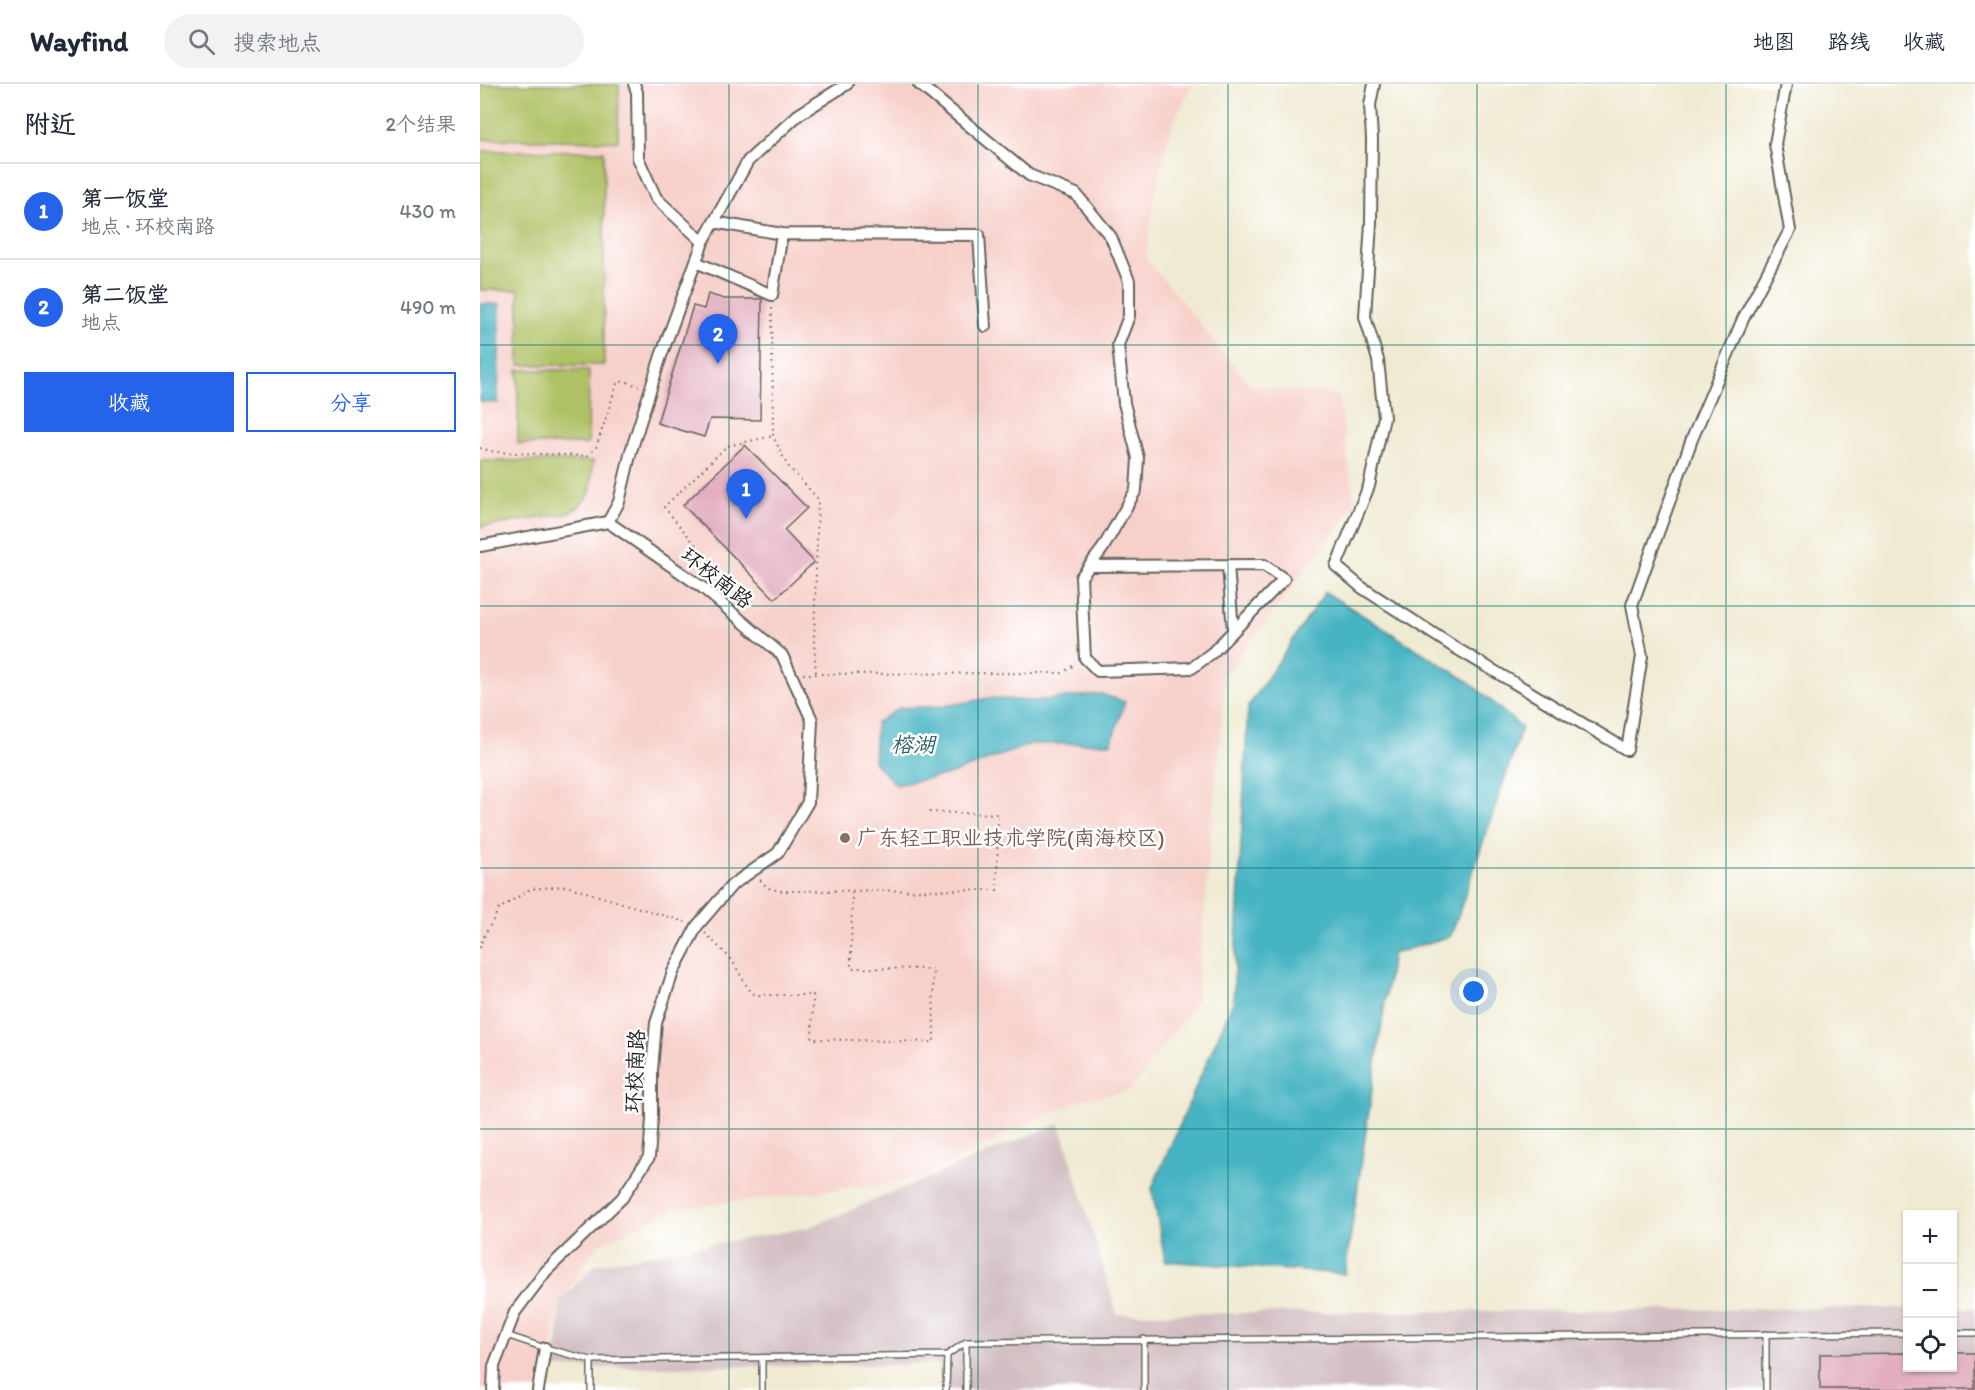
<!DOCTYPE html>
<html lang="zh">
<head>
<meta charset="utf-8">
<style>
	:root { --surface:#fff; --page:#f2f2f3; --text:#1f2937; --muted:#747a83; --line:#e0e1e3; --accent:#2563eb }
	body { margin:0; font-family:Itim,"LXGW WenKai TC",sans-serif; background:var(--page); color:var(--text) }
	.controls { position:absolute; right:18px; bottom:18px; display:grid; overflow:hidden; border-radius:0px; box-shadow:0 2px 4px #0004 }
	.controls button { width:54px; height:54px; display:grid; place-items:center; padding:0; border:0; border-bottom:2px solid var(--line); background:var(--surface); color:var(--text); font:30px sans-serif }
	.you { position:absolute; left:994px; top:908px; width:21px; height:21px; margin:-15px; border:4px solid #fff; border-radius:50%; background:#1a73e8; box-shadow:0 0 0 9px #1a73e833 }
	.badge { display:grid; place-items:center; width:39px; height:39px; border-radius:50%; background:var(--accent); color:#fff; font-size:20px; font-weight:700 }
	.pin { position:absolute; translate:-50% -50px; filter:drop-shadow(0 2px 3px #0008) }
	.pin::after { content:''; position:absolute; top:32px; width:21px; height:18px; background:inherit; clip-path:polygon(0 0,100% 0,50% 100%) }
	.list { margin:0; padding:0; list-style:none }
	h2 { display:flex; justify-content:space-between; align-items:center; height:78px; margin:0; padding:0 24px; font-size:26px }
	h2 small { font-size:20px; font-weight:400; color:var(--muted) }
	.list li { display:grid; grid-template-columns:39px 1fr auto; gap:18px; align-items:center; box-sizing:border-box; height:96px; padding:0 24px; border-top:2px solid var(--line) }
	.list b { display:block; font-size:22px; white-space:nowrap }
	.list p { margin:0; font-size:20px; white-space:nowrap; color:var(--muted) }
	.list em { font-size:20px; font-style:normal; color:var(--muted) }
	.actions { display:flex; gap:12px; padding:18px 24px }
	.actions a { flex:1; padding:14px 0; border:2px solid var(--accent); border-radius:0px; text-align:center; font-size:21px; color:var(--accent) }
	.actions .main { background:var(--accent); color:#fff }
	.icon { flex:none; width:33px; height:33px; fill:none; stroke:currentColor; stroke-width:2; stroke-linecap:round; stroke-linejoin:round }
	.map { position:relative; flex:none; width:1495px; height:1306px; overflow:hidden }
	header { display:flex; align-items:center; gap:36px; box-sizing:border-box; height:84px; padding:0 30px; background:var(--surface); border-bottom:2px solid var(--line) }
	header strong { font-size:28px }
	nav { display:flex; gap:33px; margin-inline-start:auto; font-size:21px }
	.search { width:420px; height:54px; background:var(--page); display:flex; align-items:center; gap:15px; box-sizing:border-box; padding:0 21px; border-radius:33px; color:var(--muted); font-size:22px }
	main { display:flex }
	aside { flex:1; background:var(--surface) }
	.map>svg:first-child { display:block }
</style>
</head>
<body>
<header>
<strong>Wayfind</strong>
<div class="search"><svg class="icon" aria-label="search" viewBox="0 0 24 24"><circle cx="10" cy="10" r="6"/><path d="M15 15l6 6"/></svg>搜索地点</div>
<nav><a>地图</a><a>路线</a><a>收藏</a></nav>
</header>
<main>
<aside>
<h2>附近<small>2个结果</small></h2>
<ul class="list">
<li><span class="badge">1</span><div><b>第一饭堂</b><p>地点 · 环校南路</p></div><em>430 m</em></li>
<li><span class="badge">2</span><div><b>第二饭堂</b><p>地点</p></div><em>490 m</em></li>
</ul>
<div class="actions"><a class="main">收藏</a><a>分享</a></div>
</aside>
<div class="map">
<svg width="1495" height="1306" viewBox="0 0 1495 1306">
	<rect width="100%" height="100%" fill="#fff"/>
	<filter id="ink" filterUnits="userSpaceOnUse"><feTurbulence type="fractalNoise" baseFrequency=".0167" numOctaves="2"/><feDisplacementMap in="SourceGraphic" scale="12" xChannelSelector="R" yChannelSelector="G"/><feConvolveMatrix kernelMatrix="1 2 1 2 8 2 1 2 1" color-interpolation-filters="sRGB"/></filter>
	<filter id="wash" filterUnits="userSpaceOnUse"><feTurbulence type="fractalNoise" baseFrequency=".008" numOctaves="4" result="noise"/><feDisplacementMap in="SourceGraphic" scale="24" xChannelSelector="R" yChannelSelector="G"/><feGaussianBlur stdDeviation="1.35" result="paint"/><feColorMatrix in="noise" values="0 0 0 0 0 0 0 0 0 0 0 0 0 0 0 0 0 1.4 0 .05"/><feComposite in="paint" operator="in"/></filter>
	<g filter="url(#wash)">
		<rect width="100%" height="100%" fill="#f0ead2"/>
		<!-- built -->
		<path fill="#f7d0ca" d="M0 0H713L691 43 674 115 666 174 771 302 859 311 875 421 746 590 716 917 651 1006 601 1016 526 1050 436 1096 196 1125 118 1161 81 1216 66 1292 68 1306H0Z"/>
		<!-- industrial -->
		<path fill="#d2bec2" d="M580 1039 637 1230 1427 1224 1428 1284H1472L1473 1224H1495V1306H460V1280L75 1284 81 1216 116 1180 327 1144Z"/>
		<!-- green -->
		<path fill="#afc165" stroke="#666e40" stroke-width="1.5" d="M0 0H139L138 57 0 55Z
			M0 67H124V281H39V206H0Z
			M38 286H109L108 360H38Z
			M0 377H113L110 409 99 423 86 430 0 443Z"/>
		<!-- water -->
		<path fill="#47b4c3" stroke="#326870" stroke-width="1.5" d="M0 220H20L18 319 0 318Z
			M845 508 988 597 1042 644 971 852 912 870 865 1190 685 1177 672 1104 753 918 768 623Z
			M621 610 645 618 631 659 551 660 471 690 416 701 394 678 396 639 419 624 464 622 510 614 553 617Z"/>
		<g id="blocks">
			<!-- building -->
			<path fill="#e2adbf" d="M228 210 244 215H282L280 336 230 335 224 353 177 339 213 222 224 225Z
				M265 361 327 424 304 446 334 478 295 515 203 421Z
				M1428 1269V1284H1473V1269H1495V1305H1340V1270Z"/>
		</g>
	</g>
	<g filter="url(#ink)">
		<use href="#blocks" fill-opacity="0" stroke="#66645c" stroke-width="1.5"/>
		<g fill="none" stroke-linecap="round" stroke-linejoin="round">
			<!-- lane casing -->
			<g stroke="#66645c" stroke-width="8">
				<path id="lane" d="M1472 1249H1495
					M1286 1250V1306
					M26 1251 65 1264 111 1276
					M282 1274V1306
					M111 1306V1276L467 1271 486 1258 1428 1249
					M466 1306 467 1271
					M486 1306V1258
					M664 1306V1255"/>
			</g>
			<!-- street casing -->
			<g stroke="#66645c" stroke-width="14">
				<path id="street" d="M154 0 157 8 158 74 176 114 223 158
					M439 0 549 91 596 110 631 153 649 197V232L638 261 644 319 658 374 656 406 623 464 601 493 605 574 618 587 712 584 733 568 804 495 784 481 609 482
					M894 0 890 21 892 55 891 139 885 233 898 276 904 333 889 402 856 482 881 503 974 563 1147 666 1162 572 1152 521 1212 355 1263 235 1310 146 1295 60 1306 0
					M302 150 499 151 505 242
					M216 178 292 211 302 150 234 138
					M128 438 139 418 151 367 181 272 223 158 268 77 318 31 367 0
					M0 462 128 438
					M748 481 753 547
					M13 1306 14 1282 35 1228 66 1187 142 1114 169 1073 172 1035V986L176 939 193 888 217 842 252 801 298 769 328 718 332 636 302 571 223 504 128 438
					M58 1306 65 1264"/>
			</g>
			<!-- path -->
			<path stroke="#66645c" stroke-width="2" stroke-dasharray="1.5 4.5" stroke-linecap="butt" d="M292 224 293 352 307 381 338 415 334 557 336 590
				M0 364 15 368 107 372 116 364 137 300 144 297 159 302
				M229 494 235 484 184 423 247 362 293 352
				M323 590 582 589 594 581
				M280 796 288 804 300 807 517 806 518 730 445 728
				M225 849 252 876 268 904 275 911H333L332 955 454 958 453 885 371 884 372 806
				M0 864 2 856 19 825 50 805 86 802 205 838"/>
			<!-- lane -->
			<use href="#lane" stroke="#fff" stroke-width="5"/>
			<!-- street -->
			<use href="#street" stroke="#fff" stroke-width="10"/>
		</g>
	</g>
	<!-- grid -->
	<path fill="none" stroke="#0f766e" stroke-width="1.5" stroke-opacity="0.55" d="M249 0V1306M498 0V1306M748 0V1306M997 0V1306M1246 0V1306M0 261H1495M0 522H1495M0 784H1495M0 1045H1495"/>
	<!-- markers -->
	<circle fill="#8d6e63" stroke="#fff" stroke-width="2" cx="365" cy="754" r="6"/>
	<g text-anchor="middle" stroke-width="5" stroke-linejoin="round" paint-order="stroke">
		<!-- street labels -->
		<g font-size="21" fill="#1c1c1c" stroke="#fff">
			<text transform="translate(237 494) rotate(38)" y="7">环校南路</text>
			<text transform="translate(155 987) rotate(-87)" y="7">环校南路</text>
		</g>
		<!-- education labels -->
		<g font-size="21" fill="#785e54" stroke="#fff" text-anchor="start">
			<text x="377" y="761">广东轻工职业技术学院(南海校区)</text>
		</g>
		<!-- water labels -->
		<g font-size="22" font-style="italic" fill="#2f6067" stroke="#fff">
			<text x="433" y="668">榕湖</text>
		</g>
	</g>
</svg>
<div class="controls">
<button>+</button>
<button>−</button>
<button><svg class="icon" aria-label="locate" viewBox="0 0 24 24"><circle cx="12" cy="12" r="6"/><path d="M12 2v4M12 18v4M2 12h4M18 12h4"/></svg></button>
</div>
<div class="you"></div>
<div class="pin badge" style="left:266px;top:435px">1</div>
<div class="pin badge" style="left:238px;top:280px">2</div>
</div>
</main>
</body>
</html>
